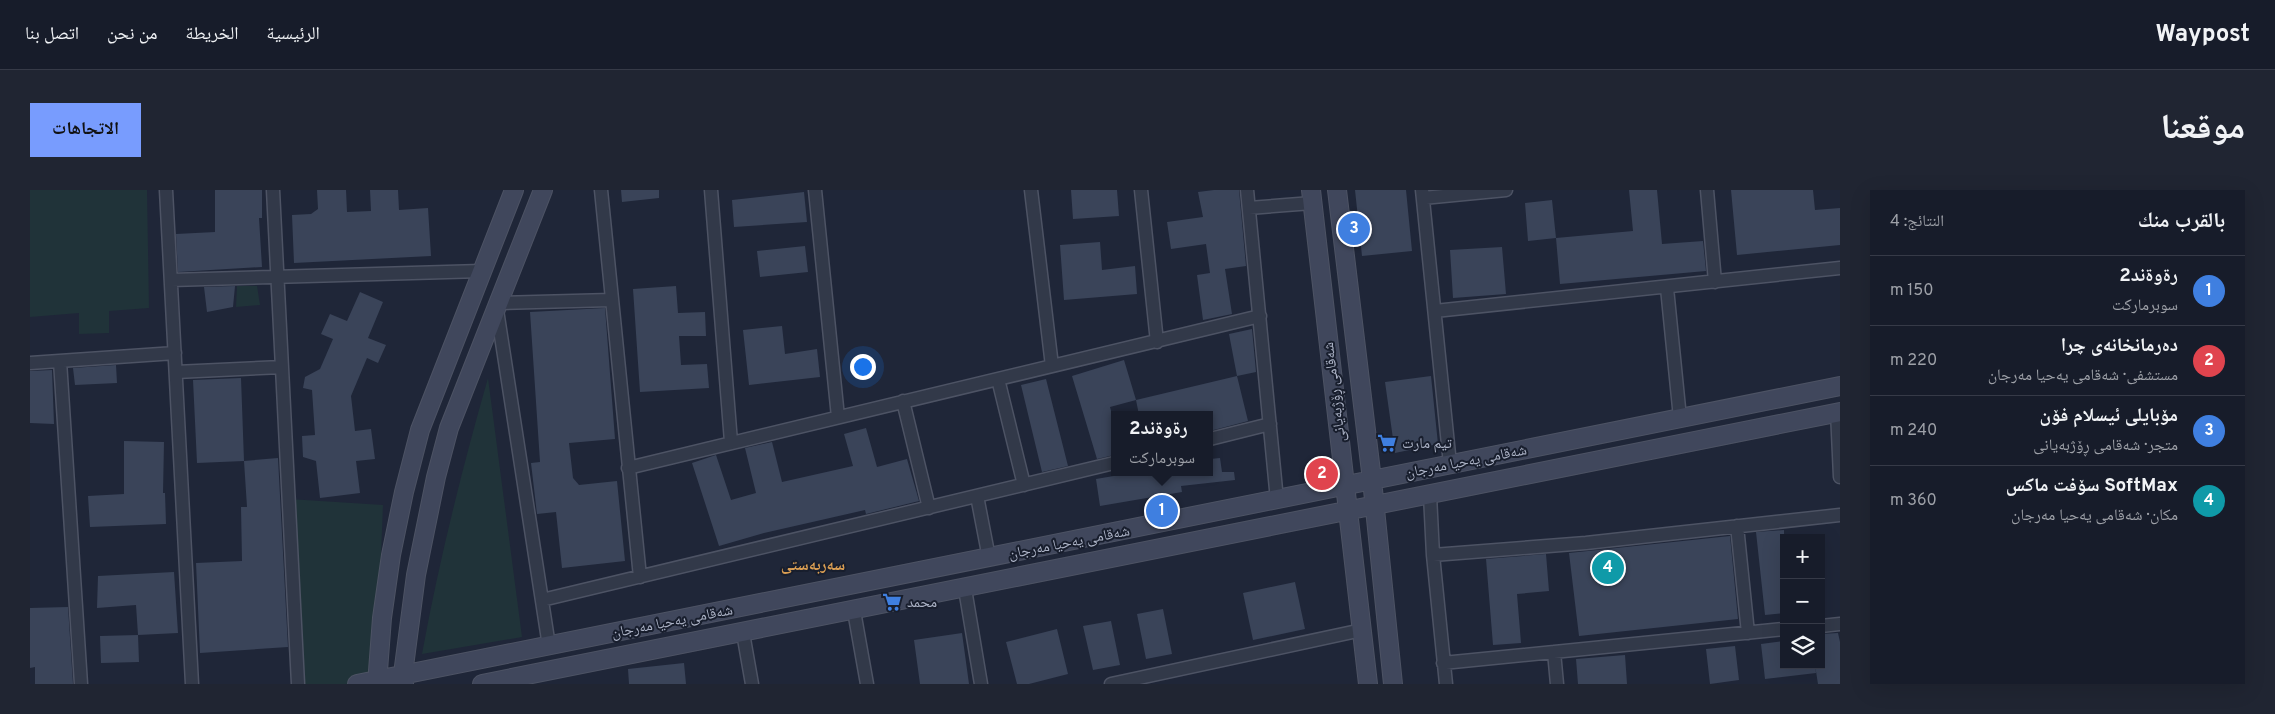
<!DOCTYPE html>
<html lang="ar">
<head>
<meta charset="utf-8">
<style>
	:root { --surface:#171c2a; --page:#202532; --text:#f1f3f6; --muted:#9ea1a8; --line:#363a47; --accent:#789cfe }
	body { margin:0; font-family:Overpass,"Noto Naskh Arabic",sans-serif; background:var(--page); color:var(--text); direction:rtl }
	.controls { position:absolute; right:15px; bottom:15px; display:grid; overflow:hidden; border-radius:0px; box-shadow:0 5px 20px #0002 }
	.controls button { width:45px; height:45px; display:grid; place-items:center; padding:0; border:0; border-bottom:1px solid var(--line); background:var(--surface); color:var(--text); font:25px sans-serif }
	.you { position:absolute; left:832px; top:176px; width:18px; height:18px; margin:-12px; border:4px solid #fff; border-radius:50%; background:#1a73e8; box-shadow:0 0 0 8px #1a73e833 }
	.badge { display:grid; place-items:center; width:32px; height:32px; border-radius:50%; background:var(--accent); color:#fff; font-size:16px; font-weight:700 }
	.pin { position:absolute; translate:-50% -50%; border:2px solid #fff; box-shadow:0 1px 5px #0006 }
	.popup { position:absolute; left:1081px; top:221px; width:102px; height:65px; box-sizing:border-box; display:grid; place-content:center; border-radius:0px; background:var(--surface); filter:drop-shadow(0 1px 4px #0005); font-size:16px; white-space:nowrap; color:var(--muted) }
	.popup b { font-size:19px; color:var(--text) }
	.popup::after { content:''; position:absolute; left:50%; top:100%; margin-left:-10px; border:10px solid transparent; border-top-color:var(--surface) }
	.list { margin:0; padding:0; list-style:none }
	h2 { display:flex; justify-content:space-between; align-items:center; height:65px; margin:0; padding:0 20px; font-size:21px }
	h2 small { font-size:16px; font-weight:400; color:var(--muted) }
	.list li { display:grid; grid-template-columns:32px 1fr auto; gap:15px; align-items:center; box-sizing:border-box; height:70px; padding:0 20px; border-top:1px solid var(--line) }
	.list b { display:block; font-size:19px; white-space:nowrap }
	.list p { margin:0; font-size:16px; white-space:nowrap; color:var(--muted) }
	.list em { font-size:16px; font-style:normal; color:var(--muted) }
	.icon { flex:none; width:28px; height:28px; fill:none; stroke:currentColor; stroke-width:2; stroke-linecap:round; stroke-linejoin:round }
	.map { position:relative; flex:none; width:1810px; height:494px; overflow:hidden; direction:ltr; border-radius:0px }
	header { display:flex; align-items:center; gap:30px; box-sizing:border-box; height:70px; padding:0 25px; background:var(--surface); border-bottom:1px solid var(--line) }
	header strong { font-size:24px }
	nav { display:flex; gap:28px; margin-inline-start:auto; font-size:18px }
	.intro { display:flex; align-items:center; justify-content:space-between; box-sizing:border-box; height:120px; padding:0 30px }
	h1 { margin:0; font-size:35px }
	.button { padding:12px 22px; border-radius:0px; background:var(--accent); color:#111; font-size:18px; font-weight:700 }
	main { display:flex; gap:30px; padding:0 30px }
	aside { flex:1; background:var(--surface); border-radius:0px; box-shadow:0 5px 20px #0002 }
	.map>svg:first-child { display:block }
</style>
</head>
<body>
<header>
<strong>Waypost</strong>
<nav><a>الرئيسية</a><a>الخريطة</a><a>من نحن</a><a>اتصل بنا</a></nav>
</header>
<div class="intro"><h1>موقعنا</h1><a class="button">الاتجاهات</a></div>
<main>
<aside>
<h2>بالقرب منك<small>النتائج: 4</small></h2>
<ul class="list">
<li><span class="badge" style="background:#3f7fe0">1</span><div><b>رةوةند2</b><p>سوبرماركت</p></div><em>150 m</em></li>
<li><span class="badge" style="background:#e0444e">2</span><div><b>دەرمانخانەی چرا</b><p>مستشفى · شەقامی یەحیا مەرجان</p></div><em>220 m</em></li>
<li><span class="badge" style="background:#3f7fe0">3</span><div><b>مۆبایلی ئیسلام فۆن</b><p>متجر · شەقامی ڕۆژبەیانی</p></div><em>240 m</em></li>
<li><span class="badge" style="background:#0f9aa8">4</span><div><b>SoftMax سۆفت ماکس</b><p>مكان · شەقامی یەحیا مەرجان</p></div><em>360 m</em></li>
</ul>
</aside>
<div class="map">
<svg width="1810" height="494" viewBox="0 0 1810 494">
	<rect width="100%" height="100%" fill="#1f2638"/>
	<!-- green -->
	<path fill="#203339" d="M0 0H117L119 118 79 121V143L49 144V123L0 127Z
		M207 96H227L230 115 206 117Z
		M458 188 492 447 392 464C409 371 432 279 458 188Z
		M259 309 353 315 346 490 327 494H268Z"/>
	<!-- building -->
	<path fill="#3a4459" d="M185 0H232V28H229L232 77 148 82 146 44 185 42Z
		M287 0H316L317 22 341 21 340 0H368L369 20 398 18 401 66 264 73 262 25 281 24 288 19Z
		M591 0H629V8L592 12Z
		M1041 0H1087L1089 26 1043 29Z
		M1184 0H1209L1216 76 1195 79 1202 124 1173 130 1167 85 1180 83 1176 54 1141 59 1137 32 1173 27 1168 2Z
		M1325 0H1376L1382 61 1332 66Z
		M1599 0H1627L1632 54 1673 51 1676 81 1530 94 1526 48 1603 41Z
		M1701 0H1783L1785 20 1810 18V55L1707 65Z
		M774 2 777 32 704 37 702 10Z
		M1522 10 1526 48 1498 51 1495 13Z
		M1070 52 1072 80 1105 76 1107 104 1034 110 1030 55Z
		M775 56 778 82 730 87 727 61Z
		M1472 57 1476 104 1423 108 1420 60Z
		M205 96 203 117 177 122 174 97Z
		M646 96 648 123 675 122 676 146H649L651 175 677 174 679 198 610 202 603 99Z
		M330 102 353 112 338 148 356 155 348 173 337 168 321 206 325 241 341 239 345 269 326 271 330 303 290 308 286 271 273 267 272 246 285 245 282 200 273 198 275 187 290 179 303 149 291 144 300 124 317 131Z
		M575 118 585 249 539 253 543 288 549 295 587 291 595 371 532 378 526 322 507 324 501 273 510 272 500 122Z
		M752 136 755 164 787 159 790 187 719 195 713 140Z
		M1222 139 1226 182 1207 186 1199 144Z
		M1094 170 1106 210 1080 217 1084 231V265L1067 269 1042 186Z
		M86 175 87 193 45 195 43 178Z
		M22 180 24 234 0 233V181Z
		M1207 186 1218 231 1180 241V225H1109L1106 210Z
		M1401 186 1408 254 1365 263 1355 192Z
		M211 188 214 271 167 273 163 190Z
		M1016 189 1038 276 1012 282 991 195Z
		M836 238 847 277 877 269 889 311 836 324 835 320 734 343 689 356 662 273 686 265 701 310 726 303 715 258 742 252 752 292 823 276 814 244Z
		M94 251 134 252 133 303H135L136 334 60 337 58 306 94 304Z
		M248 268 258 457 170 463 166 373 212 371 211 317H217L214 271Z
		M1190 268 1192 282H1204L1205 290 1151 296 1152 302 1070 316 1066 289 1107 282H1180V269Z
		M1754 340V423L1735 425 1726 342Z
		M1700 346 1708 429 1549 446 1539 363Z
		M1516 364 1519 401 1487 404 1491 453 1463 455 1456 369Z
		M144 382 148 443 108 445 106 415 67 418 68 386Z
		M1265 392 1275 439 1223 450 1213 403Z
		M38 417 43 494H5V477L0 478V418Z
		M1133 419 1142 464 1116 469 1107 424Z
		M1081 431 1090 475 1063 480 1053 436Z
		M1027 439 1038 484 999 494H987L976 452Z
		M932 443 939 494H890L884 450Z
		M1808 443 1810 452V494H1788L1785 475H1791V444Z
		M108 445 109 472 71 473 70 446Z
		M1754 451V475H1785L1786 483 1735 489 1731 454Z
		M1705 456 1709 490 1680 494 1676 459Z
		M1595 465 1597 494H1548L1546 469Z
		M654 473 656 494H599L598 479Z"/>
	<g fill="none" stroke-linecap="round" stroke-linejoin="round">
		<!-- street casing -->
		<g stroke="#4d5364" stroke-width="15">
			<path id="street" d="M136 0 162 494
				M243 0 268 494
				M571 0 610 387
				M681 0 701 252
				M785 0 808 227
				M1001 0 1022 176
				M1111 0 1127 152
				M1217 0 1247 310
				M1392 0 1420 274
				M1677 0 1685 92
				M1393 8 1476 0
				M1219 18 1282 13
				M141 90 452 81
				M1637 98 1650 228
				M469 113 581 110
				M467 120 519 456
				M1405 121 1810 78
				M30 171 51 494
				M0 173 145 163
				M146 182 252 177
				M968 189 994 295
				M873 211 899 318
				M1807 222 1810 287
				M1180 249 1240 234
				M598 278 1230 126
				M1400 305 1403 365 1416 494
				M947 306 959 368
				M1707 336 1718 443
				M1403 365 1556 353 1810 325
				M935 399 951 494
				M512 410 1084 273
				M824 421 837 494
				M1791 436 1810 434
				M713 443 722 494
				M1524 462 1527 494
				M1413 473 1754 439
				M1081 494 1332 440"/>
		</g>
		<!-- secondary casing -->
		<g stroke="#4d5364" stroke-width="20">
			<path id="secondary" d="M1281 0 1338 494
				M1307 0 1342 290 1363 494
				M327 494 1810 196
				M347 494 352 428 361 365 374 302 390 240 484 0
				M374 494 373 484 386 385 406 287 419 238 513 0
				M452 494 1810 222"/>
		</g>
		<!-- street -->
		<use href="#street" stroke="#323949" stroke-width="12"/>
		<!-- secondary -->
		<use href="#secondary" stroke="#40475c" stroke-width="18"/>
	</g>
	<!-- icons -->
	<defs>
		<g id="supermarket-bare" transform="scale(1.5)"><path d="M-6-5.5h2.5l.6 2H6L4.5 2H-2.5L-4.4-4H-6ZM-1.5 3.2a1.3 1.3 0 1 0 .1 0ZM3 3.2a1.3 1.3 0 1 0 .1 0Z" fill="#3f7fe0" stroke="#181e2d" stroke-width="2.5" paint-order="stroke"/></g>
	</defs>
	<g fill-rule="evenodd">
		<use href="#supermarket-bare" x="1357" y="253"/>
		<use href="#supermarket-bare" x="862" y="412"/>
	</g>
	<g text-anchor="middle" stroke-width="4" stroke-linejoin="round" paint-order="stroke">
		<!-- street labels -->
		<g font-size="15" fill="#acb3c6" stroke="#181e2d">
			<text transform="translate(1304 202) rotate(-97)" y="5">شەقامی ڕۆژبەیانی</text>
			<text transform="translate(1436 271) rotate(-11)" y="5">شەقامی یەحیا مەرجان</text>
			<text transform="translate(1039 352) rotate(-11)" y="5">شەقامی یەحیا مەرجان</text>
			<text transform="translate(642 431) rotate(-11)" y="5">شەقامی یەحیا مەرجان</text>
		</g>
		<!-- poi labels -->
		<g font-size="15" fill="#acb3c6" stroke="#181e2d" text-anchor="start">
			<text x="1372" y="258">تیم مارت</text>
			<text x="877" y="417">محمد</text>
		</g>
		<!-- neighbourhood labels -->
		<g font-size="16" font-weight="bold" fill="#da9e53" stroke="#181e2d">
			<text x="783" y="380">سه‌ربه‌ستی</text>
		</g>
	</g>
</svg>
<div class="controls">
<button>+</button>
<button>−</button>
<button><svg class="icon" aria-label="layers" viewBox="0 0 24 24"><path d="M12 4l9 5-9 5-9-5zM3 14l9 5 9-5"/></svg></button>
</div>
<div class="you"></div>
<div class="pin badge" style="left:1132px;top:321px;background:#3f7fe0">1</div>
<div class="popup"><b>رةوةند2</b>سوبرماركت</div>
<div class="pin badge" style="left:1292px;top:284px;background:#e0444e">2</div>
<div class="pin badge" style="left:1324px;top:39px;background:#3f7fe0">3</div>
<div class="pin badge" style="left:1578px;top:378px;background:#0f9aa8">4</div>
</div>
</main>
</body>
</html>
